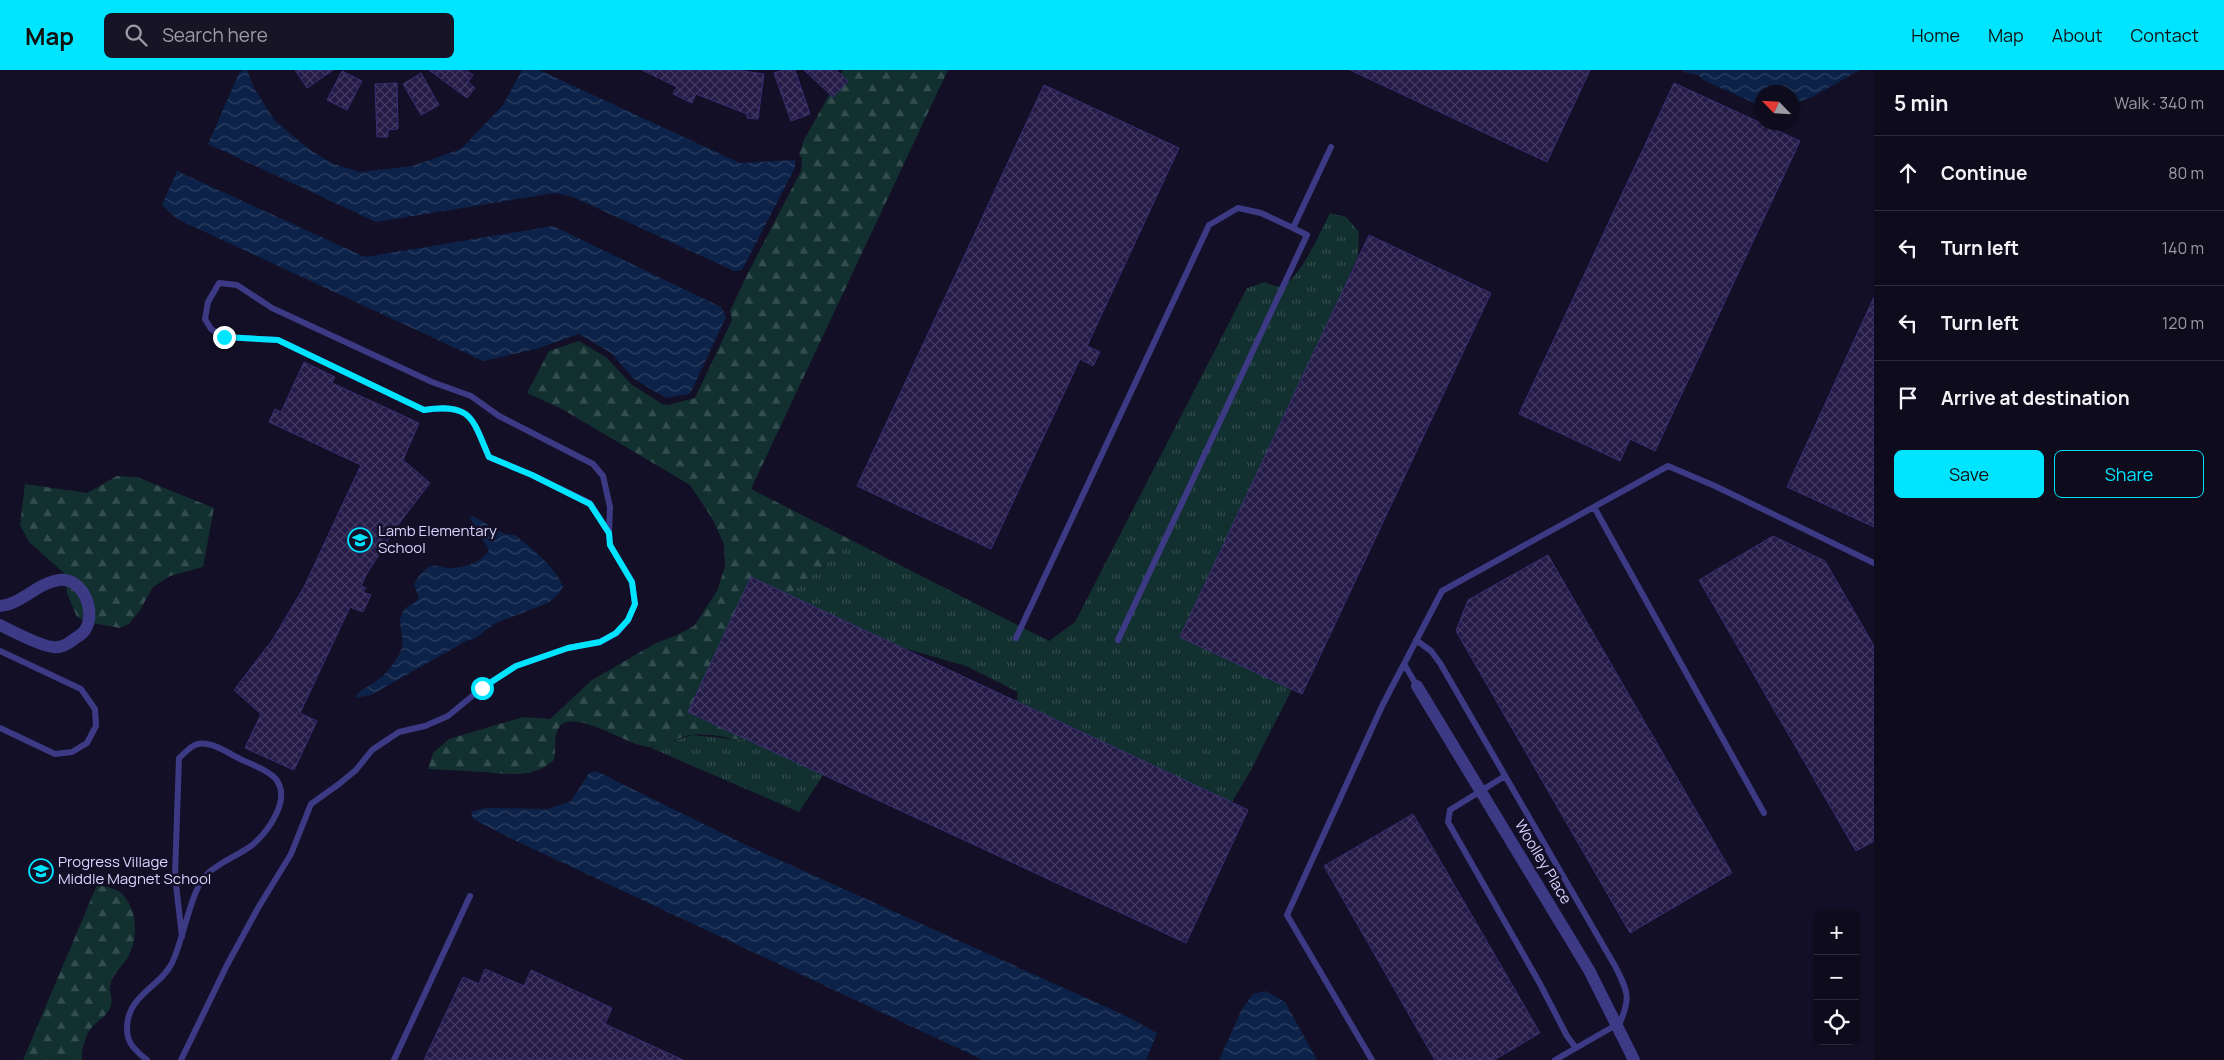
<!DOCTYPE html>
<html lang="en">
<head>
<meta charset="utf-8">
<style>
	:root { --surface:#0e0b1c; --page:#171425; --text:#f1f3f6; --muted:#9b9ba3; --line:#2e2b3b; --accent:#00e5ff }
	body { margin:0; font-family:Manrope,sans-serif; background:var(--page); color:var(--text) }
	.controls { position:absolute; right:15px; bottom:15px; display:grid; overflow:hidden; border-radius:8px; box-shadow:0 1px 4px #0004 }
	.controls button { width:45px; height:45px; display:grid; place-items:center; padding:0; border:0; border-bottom:1px solid var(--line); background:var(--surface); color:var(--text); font:25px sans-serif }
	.compass { position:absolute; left:1754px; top:15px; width:45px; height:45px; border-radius:50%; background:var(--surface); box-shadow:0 1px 4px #0004; rotate:295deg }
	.stop { position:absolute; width:15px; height:15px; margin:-11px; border:4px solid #00e5ff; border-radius:50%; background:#fff }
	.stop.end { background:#00e5ff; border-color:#fff; box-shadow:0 1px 5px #0008 }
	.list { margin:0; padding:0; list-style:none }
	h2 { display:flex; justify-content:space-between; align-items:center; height:65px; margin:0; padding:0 20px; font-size:21px }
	h2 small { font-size:16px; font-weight:400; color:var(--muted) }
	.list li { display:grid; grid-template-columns:32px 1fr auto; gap:15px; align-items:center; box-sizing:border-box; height:75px; padding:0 20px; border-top:1px solid var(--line) }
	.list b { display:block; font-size:19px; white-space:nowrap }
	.list em { font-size:16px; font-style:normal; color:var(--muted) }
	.actions { display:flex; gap:10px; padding:15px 20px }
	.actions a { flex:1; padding:11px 0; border:1px solid var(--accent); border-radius:8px; text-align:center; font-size:18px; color:var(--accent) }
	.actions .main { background:var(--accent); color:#111 }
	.icon { flex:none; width:28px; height:28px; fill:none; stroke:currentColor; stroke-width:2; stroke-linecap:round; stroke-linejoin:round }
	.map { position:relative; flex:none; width:1874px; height:990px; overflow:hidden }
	header { display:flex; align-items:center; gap:30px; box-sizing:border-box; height:70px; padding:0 25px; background:var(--accent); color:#111 }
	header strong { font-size:24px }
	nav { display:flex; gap:28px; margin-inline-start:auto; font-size:18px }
	.search { width:350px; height:45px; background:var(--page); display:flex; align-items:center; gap:12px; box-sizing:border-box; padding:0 18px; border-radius:8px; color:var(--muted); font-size:19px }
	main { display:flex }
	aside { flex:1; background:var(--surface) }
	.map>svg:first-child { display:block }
</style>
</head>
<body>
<header>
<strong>Map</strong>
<div class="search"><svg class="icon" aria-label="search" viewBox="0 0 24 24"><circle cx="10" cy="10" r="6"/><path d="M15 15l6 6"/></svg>Search here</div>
<nav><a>Home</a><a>Map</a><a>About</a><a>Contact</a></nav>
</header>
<main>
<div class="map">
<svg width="1874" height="990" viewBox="0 0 1874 990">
	<defs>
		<pattern id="grass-tufts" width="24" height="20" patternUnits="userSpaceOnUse" patternTransform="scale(1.25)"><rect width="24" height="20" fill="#12302f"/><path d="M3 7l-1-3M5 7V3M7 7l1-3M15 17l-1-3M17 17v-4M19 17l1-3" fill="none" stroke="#344d4e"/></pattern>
		<pattern id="forest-firs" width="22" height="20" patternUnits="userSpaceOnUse" patternTransform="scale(1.25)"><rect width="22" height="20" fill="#12302f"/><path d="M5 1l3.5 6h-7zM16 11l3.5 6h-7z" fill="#344d4e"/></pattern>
		<pattern id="water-waves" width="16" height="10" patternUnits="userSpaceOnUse" patternTransform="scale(1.25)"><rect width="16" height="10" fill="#0c2248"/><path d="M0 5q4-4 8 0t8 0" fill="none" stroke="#2f4163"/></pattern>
		<pattern id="building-cross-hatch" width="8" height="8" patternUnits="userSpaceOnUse" patternTransform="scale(1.25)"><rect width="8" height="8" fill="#241b47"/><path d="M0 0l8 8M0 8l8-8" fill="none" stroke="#433b63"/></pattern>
	</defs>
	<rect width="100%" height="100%" fill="#130f26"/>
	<!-- grass -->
	<path fill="url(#grass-tufts)" d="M1330 143 1346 147 1359 162 1358 186 1301 319 1370 465 1251 700 1195 794 1014 645 1018 622 966 596 893 575 857 654 799 742 651 678 692 665 742 670 774 536 853 471 1049 571 1075 552 1247 218 1265 212C1271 215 1277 218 1284 215 1301 206 1321 161 1330 143Z"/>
	<!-- forest -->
	<path fill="url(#forest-firs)" d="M843 0H948L751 419 853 471 774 537 742 670C726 668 708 663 692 665 678 666 662 679 648 677 628 675 581 642 562 654 552 662 557 679 554 690 533 709 508 704 483 702 465 701 447 700 428 699L433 683 449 669 523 647 550 649 592 610 656 573 675 566 694 556 717 521 725 497 724 474 712 448 690 415 562 339 527 323 549 281 579 271 607 288 631 314 662 334 668 335 695 328 732 250 730 241 747 205 801 101 802 88 799 85 804 70Z
		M117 406 137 407 214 438 203 497 170 506 153 517 140 540 129 554 120 558 87 552 77 547 67 523 64 503 29 472 20 455 25 414 87 423Z
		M97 815C106 817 118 818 124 826 138 842 138 869 128 887 122 897 112 904 110 916 109 922 113 929 111 935 108 945 101 948 94 955 86 963 81 979 82 990H23Z"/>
	<!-- water -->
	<path fill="url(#water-waves)" d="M244 0H247L254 18 275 51 309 79 331 93 360 102 412 96 461 79 503 35 522 0H539L740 93 795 90V98L742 200 734 201 573 127 555 123 376 152 208 74 239 3Z
		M1683 0H1860L1812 27 1792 34V22H1762L1761 36 1705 11 1698 5 1683 2Z
		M177 101 365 187 553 156 721 237 726 247 690 324 666 328 634 309 611 283 579 264 536 279 483 291 177 149 162 135Z
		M472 446C487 452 499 466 515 465 531 478 557 498 563 517L558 525 548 533 496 553 474 569 468 570 371 625 355 628C360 618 371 616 379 609 386 604 392 595 397 588 411 567 393 556 404 540 408 535 415 534 419 528L414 514C418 507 424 498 432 496 437 495 443 498 448 498 463 498 482 493 489 480L470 448Z
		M595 701 610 707V708L746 775 1124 945 1157 963 1146 990H983L510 768 473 749 471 742 485 738 548 739 571 731 589 703Z
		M1266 921 1285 932 1317 990H1219L1242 939 1253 924Z"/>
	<!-- building -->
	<path fill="url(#building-cross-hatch)" stroke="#3b2d73" d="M295 0H333L307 18Z
		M429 0H466L473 5 468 12 475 18 467 28Z
		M642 0H737L764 4 758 49 747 48V44L696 24 692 33 673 24 677 17Z
		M784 0H795L810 44 791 51 774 3Z
		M804 0H836L848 11 833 27Z
		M1350 0H1590L1547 92Z
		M342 1 362 11 347 40 327 30Z
		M421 3 439 35 421 45 403 14Z
		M397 13 398 59 388 60V67H377L375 14Z
		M1674 13 1800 71 1655 381 1630 369 1620 391 1519 344Z
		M1044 15 1179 78 1087 276 1100 282 1093 296 1080 289 991 479 857 416Z
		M1369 165 1491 223 1302 624 1180 567Z
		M1874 227V457L1787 417Z
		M304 292 335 307 332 313 419 353 403 390 430 413 397 456 366 505 361 516 366 518 363 522 371 525 363 542 350 537 300 643 317 651 294 700 245 678 261 644 234 620 273 569 304 517 361 395 269 352 275 339 281 342Z
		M1773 466 1825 491 1874 576V771L1856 781 1699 510Z
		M1548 485 1732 803 1630 863 1456 561 1468 530Z
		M751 507 1248 740 1186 873 688 642Z
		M1413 744 1540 963 1494 990H1435L1324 796Z
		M485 899 524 916 531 900 612 938 605 954 683 990H424L463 907 479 914Z"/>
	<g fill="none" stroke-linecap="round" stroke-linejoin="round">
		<!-- lane -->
		<path stroke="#3d3a85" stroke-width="6" d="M1594 437 1764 743
			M1016 568 1209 155 1238 138 1261 143 1293 158 1331 77
			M1118 570 1307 165 1293 158
			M1416 570 1431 581 1440 593 1615 896C1629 923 1631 929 1618 957
			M0 581 81 619 95 639 96 656 87 673 72 682 55 684 0 658
			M1404 594 1442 521 1668 396 1715 416 1874 493
			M1505 706 1450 740 1448 752 1539 912 1567 966 1576 978
			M147 990C132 978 124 970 128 949 133 924 162 914 172 893 183 871 191 820 206 805 218 793 237 786 251 776 267 763 293 729 275 708 267 700 252 694 242 690 229 684 207 667 193 676 188 679 184 684 179 688L175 806 182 867
			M181 990 227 895 258 838 291 784 311 734 339 714 356 700 372 680 399 662 425 656 448 646 482 618 516 596 568 578 600 572 617 563 628 550 635 534 632 512 610 475 609 463 610 437 603 406 593 394 499 346 471 326 432 312 272 238 237 215 219 213 208 232 205 249 211 259 224 267 278 270 424 340C472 333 472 348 489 387L532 405 590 433 609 463
			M394 990 470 826
			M1372 990 1287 845 1383 634 1404 594 1417 616
			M1555 990 1616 955"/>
		<!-- street -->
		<path stroke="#3d3a85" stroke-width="12" d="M0 536C22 534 37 513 59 510 83 507 97 542 85 560 83 564 77 567 73 570 68 574 60 578 53 577 40 576 12 561 0 555
			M1417 616 1589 900 1634 990"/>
	</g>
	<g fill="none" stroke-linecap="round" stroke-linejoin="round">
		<!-- route -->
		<path stroke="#00e5ff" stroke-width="6" d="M224 267 278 270 424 340C472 333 472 348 489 387L532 405 590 434 609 463 610 475 632 512 635 534 628 550 616 563 600 572 568 578 516 596 482 618"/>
	</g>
	<!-- icons -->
	<defs>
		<g id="school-ring" transform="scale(1.25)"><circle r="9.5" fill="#130f26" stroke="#00e5ff" stroke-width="1.5"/><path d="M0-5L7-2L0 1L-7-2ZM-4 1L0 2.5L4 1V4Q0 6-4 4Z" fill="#00e5ff"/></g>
	</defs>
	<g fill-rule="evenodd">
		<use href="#school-ring" x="360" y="470"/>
		<use href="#school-ring" x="41" y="801"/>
	</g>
	<g text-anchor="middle" stroke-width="5" stroke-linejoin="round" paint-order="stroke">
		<!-- poi labels -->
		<g font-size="15" fill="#d9d4ff" stroke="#130f26" text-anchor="start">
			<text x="378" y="466">Lamb Elementary<tspan x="378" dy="17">School</tspan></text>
			<text x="58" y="797">Progress Village<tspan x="58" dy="17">Middle Magnet School</tspan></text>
		</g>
		<!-- street labels -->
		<g font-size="15" fill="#d9d4ff" stroke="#130f26">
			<text transform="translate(1543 792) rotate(59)" y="5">Woolley Place</text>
		</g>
	</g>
</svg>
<div class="controls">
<button>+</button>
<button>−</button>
<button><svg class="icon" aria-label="locate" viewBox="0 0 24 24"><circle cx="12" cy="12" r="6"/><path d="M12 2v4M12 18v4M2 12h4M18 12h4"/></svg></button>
</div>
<svg class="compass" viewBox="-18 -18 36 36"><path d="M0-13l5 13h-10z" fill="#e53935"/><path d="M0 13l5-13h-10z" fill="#9b9ba3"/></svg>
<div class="stop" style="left:482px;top:618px"></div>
<div class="stop end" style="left:224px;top:267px"></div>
</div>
<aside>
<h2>5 min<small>Walk · 340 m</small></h2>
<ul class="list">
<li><svg class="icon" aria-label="ahead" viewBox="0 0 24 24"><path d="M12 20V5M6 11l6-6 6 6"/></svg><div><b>Continue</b></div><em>80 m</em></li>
<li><svg class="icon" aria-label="left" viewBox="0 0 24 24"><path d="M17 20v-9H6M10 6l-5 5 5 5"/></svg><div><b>Turn left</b></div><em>140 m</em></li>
<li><svg class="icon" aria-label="left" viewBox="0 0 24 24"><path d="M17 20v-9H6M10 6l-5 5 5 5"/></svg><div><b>Turn left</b></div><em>120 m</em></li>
<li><svg class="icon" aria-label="arrive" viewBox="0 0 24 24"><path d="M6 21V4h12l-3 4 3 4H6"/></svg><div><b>Arrive at destination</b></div></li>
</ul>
<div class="actions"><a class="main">Save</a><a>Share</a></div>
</aside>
</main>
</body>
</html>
